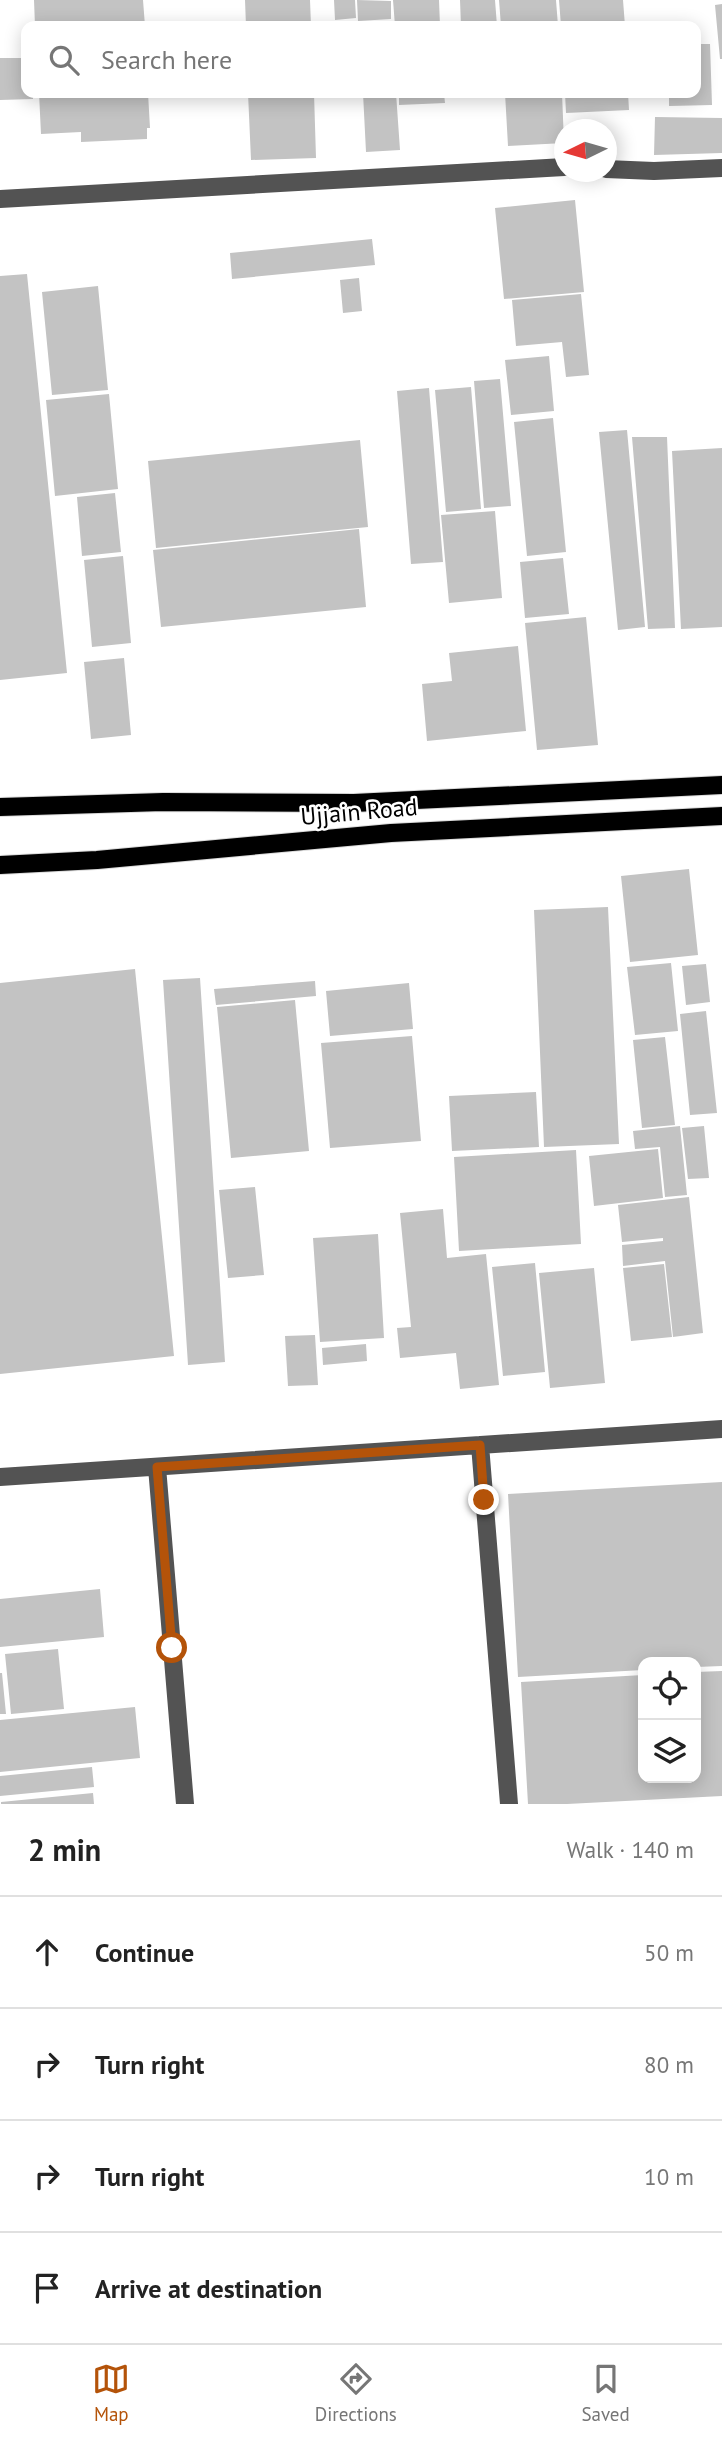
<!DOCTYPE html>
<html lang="en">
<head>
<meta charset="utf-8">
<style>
	:root { --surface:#fff; --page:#f2f2f2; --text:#222; --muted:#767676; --line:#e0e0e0; --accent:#b45309 }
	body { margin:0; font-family:"PT Sans",sans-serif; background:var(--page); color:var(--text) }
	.controls { position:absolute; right:21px; bottom:21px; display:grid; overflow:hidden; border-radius:14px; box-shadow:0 4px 18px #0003 }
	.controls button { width:63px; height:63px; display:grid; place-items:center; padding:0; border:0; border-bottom:2px solid var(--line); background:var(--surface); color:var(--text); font:35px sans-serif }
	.compass { position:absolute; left:554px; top:119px; width:63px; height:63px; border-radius:50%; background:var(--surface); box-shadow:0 4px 18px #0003; rotate:265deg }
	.stop { position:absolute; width:21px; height:21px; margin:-16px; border:5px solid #b45309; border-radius:50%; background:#fff }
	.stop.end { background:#b45309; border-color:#fff; box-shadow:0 2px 7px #0008 }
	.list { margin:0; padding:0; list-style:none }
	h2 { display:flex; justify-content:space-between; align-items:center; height:91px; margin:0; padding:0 28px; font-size:30px }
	h2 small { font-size:23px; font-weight:400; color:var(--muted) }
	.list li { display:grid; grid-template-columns:46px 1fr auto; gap:21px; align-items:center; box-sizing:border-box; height:112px; padding:0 28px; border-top:2px solid var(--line) }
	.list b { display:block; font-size:26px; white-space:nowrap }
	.list em { font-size:23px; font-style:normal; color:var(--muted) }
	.icon { flex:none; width:38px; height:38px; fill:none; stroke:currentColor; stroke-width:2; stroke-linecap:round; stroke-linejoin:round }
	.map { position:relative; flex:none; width:722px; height:1804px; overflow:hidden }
	.search { position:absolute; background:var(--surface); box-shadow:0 4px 18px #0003; left:21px; right:21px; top:21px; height:77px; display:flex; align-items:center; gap:18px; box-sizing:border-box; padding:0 24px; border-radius:14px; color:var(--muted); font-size:26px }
	.sheet { height:539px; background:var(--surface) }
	nav { display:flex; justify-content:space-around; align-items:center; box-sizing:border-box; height:98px; border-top:2px solid var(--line); background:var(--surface); font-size:19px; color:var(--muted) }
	nav a { display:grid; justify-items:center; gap:4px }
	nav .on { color:var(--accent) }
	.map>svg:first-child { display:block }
</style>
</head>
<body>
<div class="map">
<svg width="722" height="1804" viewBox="0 0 722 1804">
	<rect width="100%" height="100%" fill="#fff"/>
	<!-- building -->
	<path fill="#c3c3c3" d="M34 0H143L145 26H35Z
		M245 0H310L311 26H246Z
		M334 0H355L356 18 335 20Z
		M357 0 391 1V19L358 21Z
		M393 0H439L440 26H395Z
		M460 0H495L497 26H461Z
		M499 0H556L558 26H501Z
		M559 0H623L625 26H561Z
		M722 4V59H720L715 5Z
		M696 44H710L712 105 669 106V93H696Z
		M0 58H26V93H33V99L0 100Z
		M39 93H148L150 128H147V139L81 142V132L41 134Z
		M248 93H314L316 158 251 160Z
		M363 93H396L400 150 366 152Z
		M399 93H444L445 103 399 105Z
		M505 93H562L564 143 508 146Z
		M565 93H628L629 110 566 113Z
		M655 117 722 118V153L654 155Z
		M575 200 584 292 504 299 495 208Z
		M372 239 375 265 232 279 230 253Z
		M27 274 67 673 0 680V276Z
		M359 278 362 311 343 313 340 280Z
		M98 286 108 390 52 395 42 292Z
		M581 294 589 375 566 377 562 342 516 346 512 300Z
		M549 356 554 411 511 415 505 360Z
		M500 379 511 506 484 508 474 381Z
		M471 387 481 509 446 512 435 390Z
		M429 388 443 562 411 564 397 391Z
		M109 394 118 489 55 496 46 400Z
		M553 418 566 552 527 556 514 422Z
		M627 430 645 627 618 630 599 432Z
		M632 437H667L675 628 648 629Z
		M360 440 368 527 156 548 148 461Z
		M722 448V627L681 629 672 451Z
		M115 493 121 552 82 556 77 497Z
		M495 511 502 598 449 603 441 515Z
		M359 529 366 607 161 627 153 550Z
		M123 556 131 643 92 647 84 560Z
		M563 558 569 614 525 618 520 562Z
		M586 617 598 745 537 750 525 623Z
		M518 646 526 731 427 741 422 684 452 681 449 653Z
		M124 658 131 735 91 739 84 662Z
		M689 869 698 955 630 962 621 876Z
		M608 907 619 1144 544 1147 534 910Z
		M671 963 678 1031 635 1035 627 967Z
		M706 964 710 1002 686 1005 682 966Z
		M135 969 174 1356 0 1374V983Z
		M200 978 225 1362 188 1365 163 980Z
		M315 981 316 996 216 1005 214 989Z
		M409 983 413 1029 330 1036 326 991Z
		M295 1000 309 1151 231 1158 217 1007Z
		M706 1011 717 1113 690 1115 680 1014Z
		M412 1036 421 1141 330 1148 321 1043Z
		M665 1037 675 1125 642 1128 633 1040Z
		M536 1092 539 1147 452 1151 449 1096Z
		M680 1126 687 1195 665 1197 660 1147 635 1149 633 1131Z
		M704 1126 709 1178 688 1179 682 1128Z
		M658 1149 663 1198 594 1206 589 1156Z
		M576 1150 581 1244 459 1251 454 1157Z
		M255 1187 264 1275 228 1278 219 1190Z
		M689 1197 703 1333 673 1337 665 1261 623 1266 622 1245 663 1241V1238L622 1242 618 1205Z
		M443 1209 447 1258 486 1254 499 1385 460 1389 456 1353 400 1358 397 1328 411 1327 400 1213Z
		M378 1234 384 1338 320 1342 313 1238Z
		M535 1263 545 1372 503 1376 492 1267Z
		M664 1264 672 1337 631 1341 623 1268Z
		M594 1268 605 1383 550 1388 539 1273Z
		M315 1335 318 1385 288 1386 285 1336Z
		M366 1344 367 1361 323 1365 322 1348Z
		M722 1482V1666L696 1667V1662H643V1670L518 1677 508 1494Z
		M100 1589 104 1637 0 1647V1599Z
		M58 1649 64 1709 11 1714 5 1654Z
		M722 1671V1796L567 1804H528L521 1682 643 1675V1778H696V1672Z
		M0 1673H2L6 1714H0Z
		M135 1707 140 1758 0 1772V1720Z
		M92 1767 94 1787 0 1796V1776Z
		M93 1793 94 1804H1V1802Z"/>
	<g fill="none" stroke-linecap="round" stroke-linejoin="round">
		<!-- major casing -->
		<g stroke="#dbdbdb" stroke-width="20">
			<path id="major" d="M0 807 163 802 354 803 722 785
				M0 865 97 860 391 833 722 816"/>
		</g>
		<!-- minor -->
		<path stroke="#535353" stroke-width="18" d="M606 169 654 171 722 168
			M0 199 564 167
			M480 1445 509 1804
			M157 1467 185 1804
			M0 1477 722 1429"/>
		<!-- major -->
		<use href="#major" stroke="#000" stroke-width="18"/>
	</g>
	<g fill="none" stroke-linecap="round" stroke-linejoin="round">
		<!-- route -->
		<path stroke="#b45309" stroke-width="9" d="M172 1648 157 1467 480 1445 484 1500"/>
	</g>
	<g text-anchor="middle" stroke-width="5" stroke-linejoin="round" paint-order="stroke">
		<!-- street labels -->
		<g font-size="24" fill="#000" stroke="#fff">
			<text transform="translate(359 812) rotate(-5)" y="8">Ujjain Road</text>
		</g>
	</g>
</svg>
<div class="controls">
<button><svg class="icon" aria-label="locate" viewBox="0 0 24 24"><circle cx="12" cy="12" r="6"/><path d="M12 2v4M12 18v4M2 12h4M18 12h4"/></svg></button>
<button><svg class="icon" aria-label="layers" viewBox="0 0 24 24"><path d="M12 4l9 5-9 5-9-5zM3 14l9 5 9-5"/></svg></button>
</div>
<svg class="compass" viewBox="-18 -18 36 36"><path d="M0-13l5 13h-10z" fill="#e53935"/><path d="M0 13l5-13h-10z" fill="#767676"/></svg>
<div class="stop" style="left:172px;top:1648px"></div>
<div class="stop end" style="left:484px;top:1500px"></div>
<div class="search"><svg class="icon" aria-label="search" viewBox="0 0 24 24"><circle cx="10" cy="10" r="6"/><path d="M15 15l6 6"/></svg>Search here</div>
</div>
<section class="sheet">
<h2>2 min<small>Walk · 140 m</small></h2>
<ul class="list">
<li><svg class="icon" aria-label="ahead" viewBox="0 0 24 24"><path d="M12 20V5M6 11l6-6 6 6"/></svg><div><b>Continue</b></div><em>50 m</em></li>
<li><svg class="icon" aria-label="right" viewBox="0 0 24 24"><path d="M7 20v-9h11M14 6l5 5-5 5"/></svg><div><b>Turn right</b></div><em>80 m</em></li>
<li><svg class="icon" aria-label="right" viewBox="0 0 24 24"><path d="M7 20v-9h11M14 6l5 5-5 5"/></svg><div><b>Turn right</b></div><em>10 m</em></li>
<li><svg class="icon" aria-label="arrive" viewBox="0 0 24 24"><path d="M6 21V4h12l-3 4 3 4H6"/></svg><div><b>Arrive at destination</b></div></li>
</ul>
</section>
<nav>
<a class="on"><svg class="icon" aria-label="map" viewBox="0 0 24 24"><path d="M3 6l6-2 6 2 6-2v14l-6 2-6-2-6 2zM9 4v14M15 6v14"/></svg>Map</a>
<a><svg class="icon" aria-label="directions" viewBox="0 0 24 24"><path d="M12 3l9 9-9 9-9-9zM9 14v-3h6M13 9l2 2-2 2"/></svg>Directions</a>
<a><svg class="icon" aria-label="saved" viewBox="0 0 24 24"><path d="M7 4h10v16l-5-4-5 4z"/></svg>Saved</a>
</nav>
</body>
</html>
